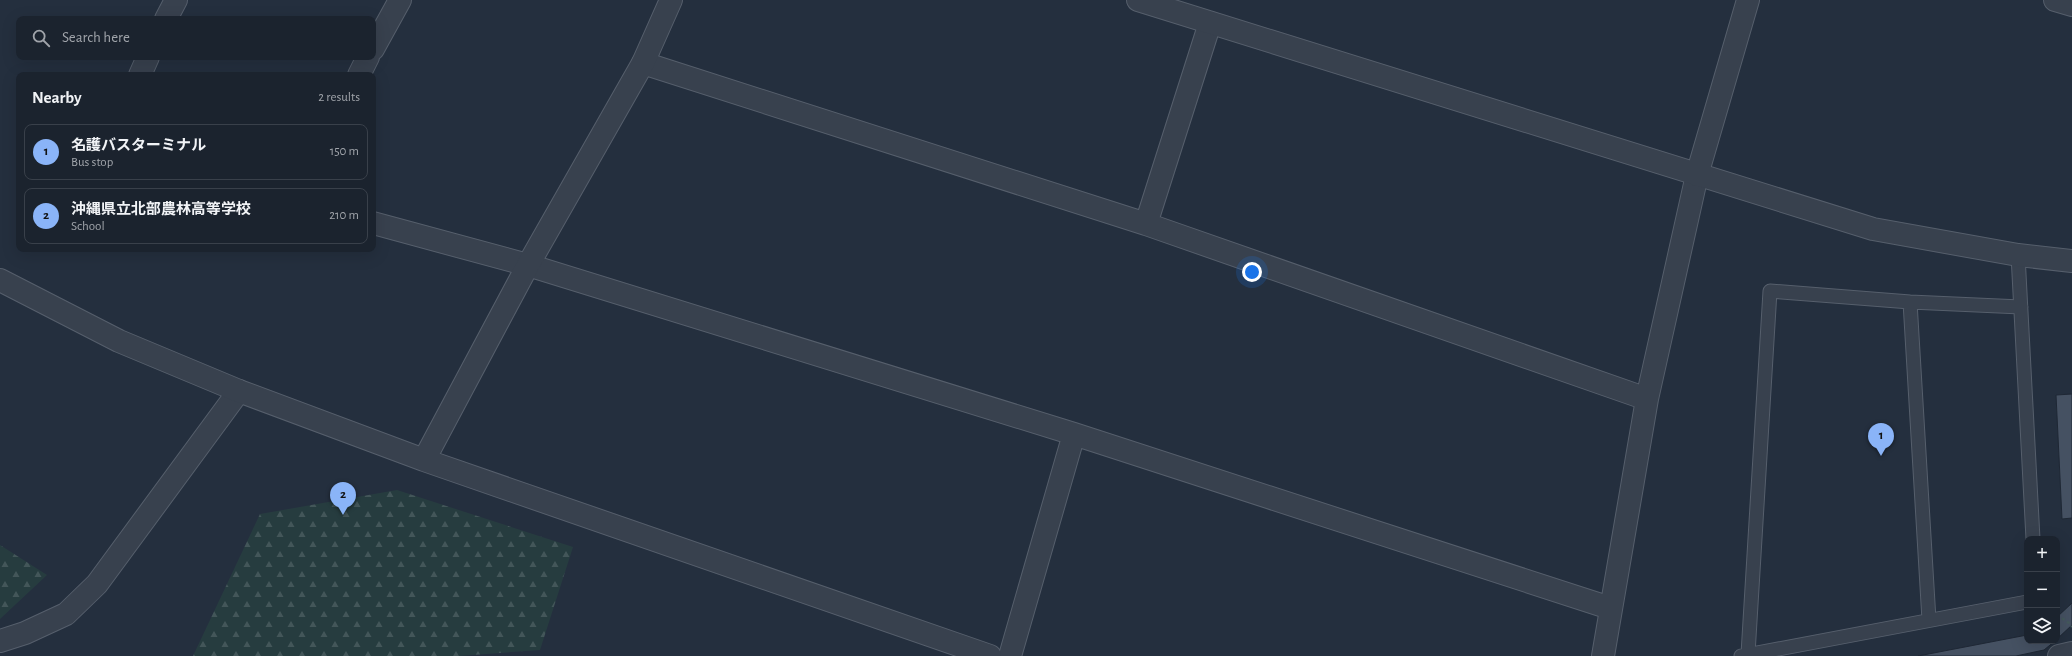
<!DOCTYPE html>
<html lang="en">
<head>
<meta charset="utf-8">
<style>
	:root { --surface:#1b232e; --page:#282f3a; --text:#f1f3f6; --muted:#a0a4aa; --line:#39404a; --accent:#8ab4f8 }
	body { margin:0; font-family:"Alegreya Sans","Noto Sans JP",sans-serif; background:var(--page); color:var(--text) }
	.controls { position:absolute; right:12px; bottom:12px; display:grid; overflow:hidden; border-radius:8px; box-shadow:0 4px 16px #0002 }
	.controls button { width:36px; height:36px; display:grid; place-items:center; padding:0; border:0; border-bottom:1px solid var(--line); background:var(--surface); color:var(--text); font:20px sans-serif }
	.you { position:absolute; left:1252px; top:272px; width:14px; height:14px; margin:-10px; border:3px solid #fff; border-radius:50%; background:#1a73e8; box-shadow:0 0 0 6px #1a73e833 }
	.badge { display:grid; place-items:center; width:26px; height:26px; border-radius:50%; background:var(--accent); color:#111; font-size:13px; font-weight:700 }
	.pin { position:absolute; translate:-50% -33px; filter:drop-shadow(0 1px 2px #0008) }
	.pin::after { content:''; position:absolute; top:21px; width:14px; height:12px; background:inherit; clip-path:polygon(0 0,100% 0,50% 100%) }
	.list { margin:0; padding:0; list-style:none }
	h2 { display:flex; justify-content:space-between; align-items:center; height:52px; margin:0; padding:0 16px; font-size:17px }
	h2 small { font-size:13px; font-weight:400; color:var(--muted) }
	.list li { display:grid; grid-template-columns:26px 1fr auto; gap:12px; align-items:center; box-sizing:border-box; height:56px; margin:0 8px 8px; padding:0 8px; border:1px solid var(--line); border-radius:8px }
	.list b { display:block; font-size:15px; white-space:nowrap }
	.list p { margin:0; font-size:13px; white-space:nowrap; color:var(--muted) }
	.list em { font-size:13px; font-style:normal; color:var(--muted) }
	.icon { flex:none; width:22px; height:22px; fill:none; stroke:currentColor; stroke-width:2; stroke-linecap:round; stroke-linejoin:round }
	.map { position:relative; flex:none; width:2072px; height:656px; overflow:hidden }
	.search { position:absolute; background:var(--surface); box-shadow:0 4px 16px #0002; left:16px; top:16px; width:360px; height:44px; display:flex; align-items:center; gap:10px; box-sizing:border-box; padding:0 14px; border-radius:8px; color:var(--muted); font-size:15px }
	.panel { position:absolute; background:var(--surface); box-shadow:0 4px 16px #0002; left:16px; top:72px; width:360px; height:180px; border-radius:8px }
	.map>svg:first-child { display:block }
</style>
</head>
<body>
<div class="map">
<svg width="2072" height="656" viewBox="0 0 2072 656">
	<defs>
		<pattern id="forest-firs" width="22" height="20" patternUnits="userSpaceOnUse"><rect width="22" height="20" fill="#263c3f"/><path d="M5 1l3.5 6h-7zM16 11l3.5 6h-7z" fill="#435659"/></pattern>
	</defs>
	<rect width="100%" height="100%" fill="#242f3e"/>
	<!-- forest -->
	<path fill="url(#forest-firs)" d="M397 490 573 547 540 650 459 656H193L260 514Z
		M0 545 47 575 0 619Z"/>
	<!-- building -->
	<path fill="#455162" stroke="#1f2835" d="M2072 394V518L2062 519 2056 395Z
		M2072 603V625L2057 639V617Z
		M2027 635V641H2055L2044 650 2016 656H1918Z"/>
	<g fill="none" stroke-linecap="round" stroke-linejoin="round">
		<!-- service casing -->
		<g stroke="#565f6c" stroke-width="15">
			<path id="service" d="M2018 255 2033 539
				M1910 302 1929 620
				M1748 654 1770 291 1910 302 2021 307
				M1741 656 2027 602"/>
		</g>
		<!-- minor casing -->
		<g stroke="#565f6c" stroke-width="24">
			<path id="minor" d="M2055 0 2072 5
				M166 19 176 0
				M373 49 400 0
				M643 63 1146 224 1647 399
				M140 75 148 57
				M359 75 368 57
				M373 223 528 265 1074 434 1610 608
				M1146 224 1210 23
				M0 641 25 633 66 614 97 584 239 391
				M1010 656 1074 434
				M1603 656 1647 399 1697 175
				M2059 656 2072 653"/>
		</g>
		<!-- tertiary casing -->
		<g stroke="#565f6c" stroke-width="24">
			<path id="tertiary" d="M1138 0 1873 229 2018 255 2072 261
				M1697 175 1748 0
				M0 280 119 341 239 391 424 460 990 656
				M424 460 528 265 643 63 671 0"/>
		</g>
		<!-- path -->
		<path stroke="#44595c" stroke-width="2.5" stroke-dasharray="3 3" stroke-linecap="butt" d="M2057 615 2069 623 2072 627"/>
		<!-- service -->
		<use href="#service" stroke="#38414e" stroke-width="13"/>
		<!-- minor -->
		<use href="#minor" stroke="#38414e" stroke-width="22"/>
		<!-- tertiary -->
		<use href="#tertiary" stroke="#38414e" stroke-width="22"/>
	</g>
</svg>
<div class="controls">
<button>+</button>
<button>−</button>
<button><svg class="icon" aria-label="layers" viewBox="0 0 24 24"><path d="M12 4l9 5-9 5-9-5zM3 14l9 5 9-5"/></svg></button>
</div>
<div class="you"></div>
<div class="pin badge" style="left:1881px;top:456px">1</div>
<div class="pin badge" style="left:343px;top:515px">2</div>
<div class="search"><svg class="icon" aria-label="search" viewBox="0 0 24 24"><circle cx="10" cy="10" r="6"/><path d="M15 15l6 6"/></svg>Search here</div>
<section class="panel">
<h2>Nearby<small>2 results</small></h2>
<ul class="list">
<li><span class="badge">1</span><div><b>名護バスターミナル</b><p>Bus stop</p></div><em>150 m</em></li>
<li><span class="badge">2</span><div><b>沖縄県立北部農林高等学校</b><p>School</p></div><em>210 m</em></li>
</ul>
</section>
</div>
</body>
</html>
